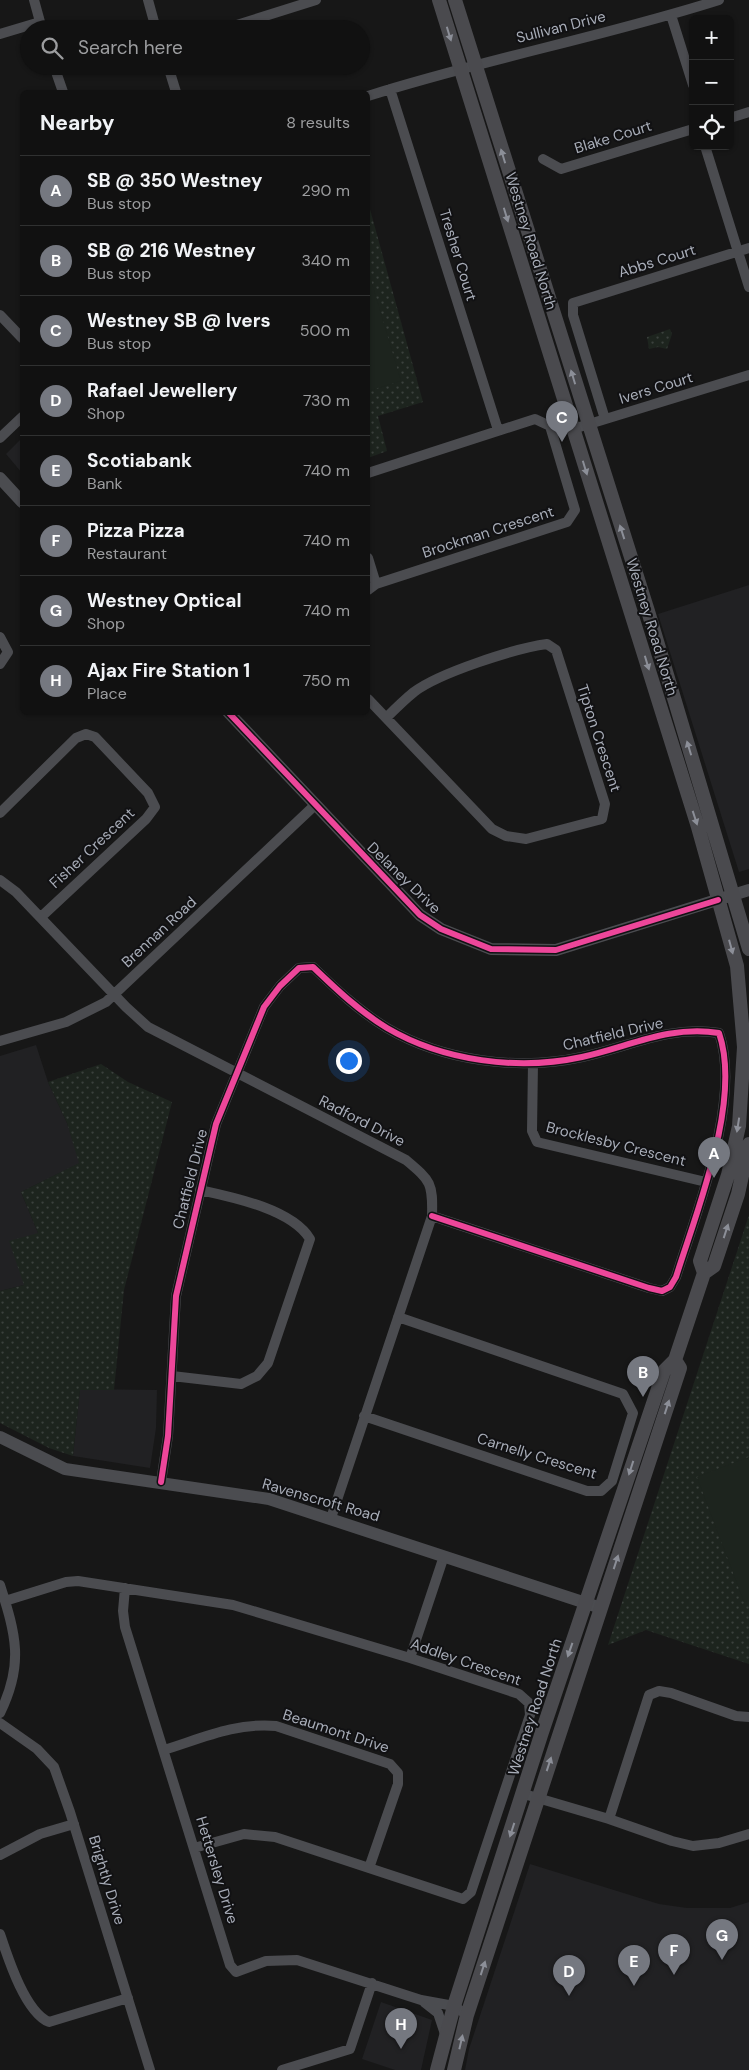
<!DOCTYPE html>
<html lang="en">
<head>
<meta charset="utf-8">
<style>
	:root { --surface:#111; --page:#1a1a1a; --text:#f1f3f6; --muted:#9c9d9f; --line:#303131; --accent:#757880 }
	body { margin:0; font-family:"DM Sans",sans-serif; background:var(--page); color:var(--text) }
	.controls { position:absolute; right:15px; top:15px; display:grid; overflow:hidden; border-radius:8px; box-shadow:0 1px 4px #0004 }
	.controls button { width:45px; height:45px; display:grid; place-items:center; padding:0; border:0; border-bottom:1px solid var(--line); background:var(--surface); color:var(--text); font:25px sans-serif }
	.you { position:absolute; left:348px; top:1060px; width:18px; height:18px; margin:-12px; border:4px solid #fff; border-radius:50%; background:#1a73e8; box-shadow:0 0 0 8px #1a73e833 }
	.badge { display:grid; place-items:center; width:32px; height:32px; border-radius:50%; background:var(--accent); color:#fff; font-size:16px; font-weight:700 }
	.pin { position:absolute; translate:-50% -41px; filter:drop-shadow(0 1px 2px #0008) }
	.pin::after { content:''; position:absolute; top:26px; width:18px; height:15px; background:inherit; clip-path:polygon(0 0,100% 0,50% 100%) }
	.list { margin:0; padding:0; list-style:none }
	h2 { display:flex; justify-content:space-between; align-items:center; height:65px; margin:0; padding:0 20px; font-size:21px }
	h2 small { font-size:16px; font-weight:400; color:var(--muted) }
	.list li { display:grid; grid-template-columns:32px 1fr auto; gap:15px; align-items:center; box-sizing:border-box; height:70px; padding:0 20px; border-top:1px solid var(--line) }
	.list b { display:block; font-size:19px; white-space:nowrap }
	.list p { margin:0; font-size:16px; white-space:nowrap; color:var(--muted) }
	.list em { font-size:16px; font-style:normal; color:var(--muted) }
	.icon { flex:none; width:28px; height:28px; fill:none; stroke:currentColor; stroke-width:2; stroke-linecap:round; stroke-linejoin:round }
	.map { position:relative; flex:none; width:749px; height:2070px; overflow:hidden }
	.search { position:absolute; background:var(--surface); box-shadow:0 1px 4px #0004; left:20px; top:20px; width:350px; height:55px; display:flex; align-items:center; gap:12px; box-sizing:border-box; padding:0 18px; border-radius:28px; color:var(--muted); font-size:19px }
	.panel { position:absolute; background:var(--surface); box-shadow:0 1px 4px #0004; left:20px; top:90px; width:350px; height:625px; border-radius:8px }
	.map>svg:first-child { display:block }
</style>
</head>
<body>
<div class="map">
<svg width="749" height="2070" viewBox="0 0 749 2070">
	<defs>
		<pattern id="grass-dots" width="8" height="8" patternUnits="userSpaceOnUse" patternTransform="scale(1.25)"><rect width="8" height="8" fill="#1d241e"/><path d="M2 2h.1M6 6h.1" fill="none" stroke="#3b413d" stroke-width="1.8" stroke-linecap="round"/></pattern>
	</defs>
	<rect width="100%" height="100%" fill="#171717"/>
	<!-- built -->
	<path fill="#212123" d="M22 438V473L6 454Z
		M749 585V869L739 872 658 614Z
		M36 1045 48 1082 67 1123 80 1163 21 1192 38 1233 24 1285 0 1291V1056Z
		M80 1389 157 1390 156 1428 150 1468 73 1456Z
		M530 1864 659 1904 687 1908H730L749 1902V2070H465L469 2049Z
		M381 2002 432 2020 421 2070H395L362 2059Z"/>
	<!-- grass -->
	<path fill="url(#grass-dots)" d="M368 202 423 402 378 416 387 451 368 458Z
		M670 329 672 334 667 349 658 347 649 349 647 337Z
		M101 1064 128 1082 172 1102 124 1290 114 1390H80L73 1456 49 1448 0 1423V1291L24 1285 9 1241 38 1233 21 1192 79 1163 67 1123 48 1082Z
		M749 1215V1664L646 1630 608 1645Z"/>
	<!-- pitch -->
	<path fill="#1d241e" d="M368 270 401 381 368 391Z
		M749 1457V1600L744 1602 697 1477Z"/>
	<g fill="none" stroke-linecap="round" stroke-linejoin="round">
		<!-- minor -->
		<path stroke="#4b4c50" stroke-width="10" d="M34 0 42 29
			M148 0 156 29
			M671 15 693 85
			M224 29 316 0
			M0 34 40 22
			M54 66 63 92
			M168 66 176 92
			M390 89 498 430
			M368 96C484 59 603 37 719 0
			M730 118 749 112
			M705 146 749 287
			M543 159 561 169 693 129
			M0 315 22 338
			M605 419 573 315V303L749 248
			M573 429 749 375
			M0 438 22 417
			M368 473 535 419 550 426 575 510 567 522 376 584 368 590
			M368 558 376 584
			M0 637 8 652 0 664
			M368 699 492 829 506 836 526 839 602 819 605 804 556 650 547 644C516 648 439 673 414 692 404 700 395 709 386 718
			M0 813 76 738 86 734 95 737 148 793 155 807 146 819 41 917
			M0 880 16 892 126 1007 148 1027 406 1160C431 1181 433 1183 432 1216L331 1518
			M0 1041 66 1022 106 1002 314 806
			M533 1063 532 1131 537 1142 706 1182
			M172 1376 241 1384 257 1376 268 1363 310 1239C292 1209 232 1197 200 1190
			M364 1416 587 1491H601L612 1481 633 1413 623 1394 398 1317
			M161 1482 168 1436 176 1296 216 1124 264 1007 280 986 299 968 313 967C336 989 359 1011 387 1028 443 1061 518 1071 582 1057 629 1047 668 1025 719 1033 742 1100 697 1210 676 1277L670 1287 662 1291 649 1288 432 1216
			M0 1585C16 1635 24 1664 0 1713
			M125 1588 123 1611 125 1627 230 1965 236 1972 266 1961 297 1960 421 2000 454 2006 467 2015
			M5 1601 66 1582 78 1581 233 1605 410 1658 519 1694 529 1703 530 1715 471 1892 463 1899 275 1837 244 1834 194 1848
			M410 1658 444 1556
			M0 1723 37 1749 54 1767 70 1812 150 2070
			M164 1750C200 1739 237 1722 276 1726L390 1764 398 1773V1784L369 1868
			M524 1794 609 1819 672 1841 693 1846 719 1843 749 1834
			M609 1819 649 1695 659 1691 671 1693 736 1716 749 1717
			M0 1855 40 1834 74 1824
			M0 1934C8 1958 25 2012 49 2022L128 1998
			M424 2002 438 2013 445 2034
			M282 2070 350 2049 372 1983"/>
		<!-- tertiary -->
		<path stroke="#4b4c50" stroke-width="12" d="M0 478 22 502
			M228 712 420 915 441 929 491 949 556 950 749 890
			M0 1437 65 1469 269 1499 601 1608"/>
		<!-- secondary -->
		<path stroke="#4a4a4e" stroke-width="14" d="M439 0 698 827 737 966 744 1047 739 1126 728 1175 700 1261 704 1273
			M455 0 648 611 749 949
			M437 2070 454 2006 542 1732 664 1371 675 1360 704 1273 714 1266 738 1194 749 1144
			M454 2070 467 2015 680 1368 675 1360"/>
		<!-- cycleway casing -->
		<g stroke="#111113" stroke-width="9">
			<path id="cycleway" d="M228 712 420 915 441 929 491 949 556 950 718 900
				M161 1482 168 1436 176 1296 216 1124 264 1007 280 986 299 968 313 967C336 989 359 1011 387 1028 443 1061 518 1071 582 1057 629 1047 668 1025 719 1033 742 1100 697 1210 676 1277L670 1287 662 1291 649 1288 432 1216"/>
		</g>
		<!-- cycleway -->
		<use href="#cycleway" stroke="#ed469a" stroke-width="6"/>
	</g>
	<!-- one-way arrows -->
	<defs><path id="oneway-solid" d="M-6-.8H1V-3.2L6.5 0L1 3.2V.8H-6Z" transform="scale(1.25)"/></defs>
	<g fill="#8c8f98">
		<use href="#oneway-solid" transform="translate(449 34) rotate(73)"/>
		<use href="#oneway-solid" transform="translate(503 156) rotate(-107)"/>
		<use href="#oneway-solid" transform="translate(506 215) rotate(73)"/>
		<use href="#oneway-solid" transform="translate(573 377) rotate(-107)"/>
		<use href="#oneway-solid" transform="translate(585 468) rotate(73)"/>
		<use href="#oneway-solid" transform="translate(622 532) rotate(-108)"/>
		<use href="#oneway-solid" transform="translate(647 663) rotate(73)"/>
		<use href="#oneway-solid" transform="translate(689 748) rotate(-107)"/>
		<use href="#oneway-solid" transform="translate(695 818) rotate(72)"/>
		<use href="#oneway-solid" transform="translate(731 947) rotate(75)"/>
		<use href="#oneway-solid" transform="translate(738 1125) rotate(99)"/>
		<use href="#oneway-solid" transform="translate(726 1231) rotate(-72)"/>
		<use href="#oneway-solid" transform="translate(667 1407) rotate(-72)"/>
		<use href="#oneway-solid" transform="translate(631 1468) rotate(108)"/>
		<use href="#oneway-solid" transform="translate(616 1562) rotate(-72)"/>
		<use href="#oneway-solid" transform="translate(570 1650) rotate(109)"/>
		<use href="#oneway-solid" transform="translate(549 1764) rotate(-72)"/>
		<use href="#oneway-solid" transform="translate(512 1830) rotate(108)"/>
		<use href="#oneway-solid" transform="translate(483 1968) rotate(-72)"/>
		<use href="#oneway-solid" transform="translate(461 2042) rotate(-77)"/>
	</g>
	<g text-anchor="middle" stroke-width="4" stroke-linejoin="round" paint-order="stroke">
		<!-- street labels -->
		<g font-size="15" fill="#a8adb8" stroke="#111113">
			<text transform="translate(561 27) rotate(-14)" y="5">Sullivan Drive</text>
			<text transform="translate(613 137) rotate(-17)" y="5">Blake Court</text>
			<text transform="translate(531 241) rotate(73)" y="5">Westney Road North</text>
			<text transform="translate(458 255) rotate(73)" y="5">Tresher Court</text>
			<text transform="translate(657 261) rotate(-17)" y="5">Abbs Court</text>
			<text transform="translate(656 388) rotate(-17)" y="5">Ivers Court</text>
			<text transform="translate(488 532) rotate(-18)" y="5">Brockman Crescent</text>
			<text transform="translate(652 627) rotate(73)" y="5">Westney Road North</text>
			<text transform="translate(599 738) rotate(72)" y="5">Tipton Crescent</text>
			<text transform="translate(92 848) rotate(-43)" y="5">Fisher Crescent</text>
			<text transform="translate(404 878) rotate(44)" y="5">Delaney Drive</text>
			<text transform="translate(159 932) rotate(-43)" y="5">Brennan Road</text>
			<text transform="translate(613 1034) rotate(-13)" y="5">Chatfield Drive</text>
			<text transform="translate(362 1121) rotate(27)" y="5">Radford Drive</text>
			<text transform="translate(616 1144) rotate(14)" y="5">Brocklesby Crescent</text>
			<text transform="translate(190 1179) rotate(-76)" y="5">Chatfield Drive</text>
			<text transform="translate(537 1456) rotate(17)" y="5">Carnelly Crescent</text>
			<text transform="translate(321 1500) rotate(16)" y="5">Ravenscroft Road</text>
			<text transform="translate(466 1662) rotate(19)" y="5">Addley Crescent</text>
			<text transform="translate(535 1707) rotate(-72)" y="5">Westney Road North</text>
			<text transform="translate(336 1731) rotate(18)" y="5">Beaumont Drive</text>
			<text transform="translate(217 1870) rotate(73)" y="5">Hettersley Drive</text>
			<text transform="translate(107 1880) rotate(73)" y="5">Brightly Drive</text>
		</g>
	</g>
</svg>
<div class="controls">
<button>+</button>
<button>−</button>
<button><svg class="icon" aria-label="locate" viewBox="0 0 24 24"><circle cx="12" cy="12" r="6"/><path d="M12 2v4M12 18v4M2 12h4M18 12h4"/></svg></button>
</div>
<div class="you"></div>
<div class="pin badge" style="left:714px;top:1178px">A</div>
<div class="pin badge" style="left:643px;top:1397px">B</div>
<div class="pin badge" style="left:562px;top:442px">C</div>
<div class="pin badge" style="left:569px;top:1996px">D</div>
<div class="pin badge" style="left:634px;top:1986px">E</div>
<div class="pin badge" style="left:674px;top:1975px">F</div>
<div class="pin badge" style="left:722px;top:1960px">G</div>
<div class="pin badge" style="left:401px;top:2049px">H</div>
<div class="search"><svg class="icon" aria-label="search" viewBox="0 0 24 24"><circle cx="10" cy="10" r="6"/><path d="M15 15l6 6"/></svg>Search here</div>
<section class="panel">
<h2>Nearby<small>8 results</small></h2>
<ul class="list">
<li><span class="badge">A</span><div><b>SB @ 350 Westney</b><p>Bus stop</p></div><em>290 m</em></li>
<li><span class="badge">B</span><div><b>SB @ 216 Westney</b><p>Bus stop</p></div><em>340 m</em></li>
<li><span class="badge">C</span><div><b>Westney SB @ Ivers</b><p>Bus stop</p></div><em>500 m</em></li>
<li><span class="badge">D</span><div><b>Rafael Jewellery</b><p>Shop</p></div><em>730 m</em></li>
<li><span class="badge">E</span><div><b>Scotiabank</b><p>Bank</p></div><em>740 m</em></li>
<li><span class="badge">F</span><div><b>Pizza Pizza</b><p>Restaurant</p></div><em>740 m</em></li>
<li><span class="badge">G</span><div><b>Westney Optical</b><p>Shop</p></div><em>740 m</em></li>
<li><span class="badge">H</span><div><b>Ajax Fire Station 1</b><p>Place</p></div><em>750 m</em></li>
</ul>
</section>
</div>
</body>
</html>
